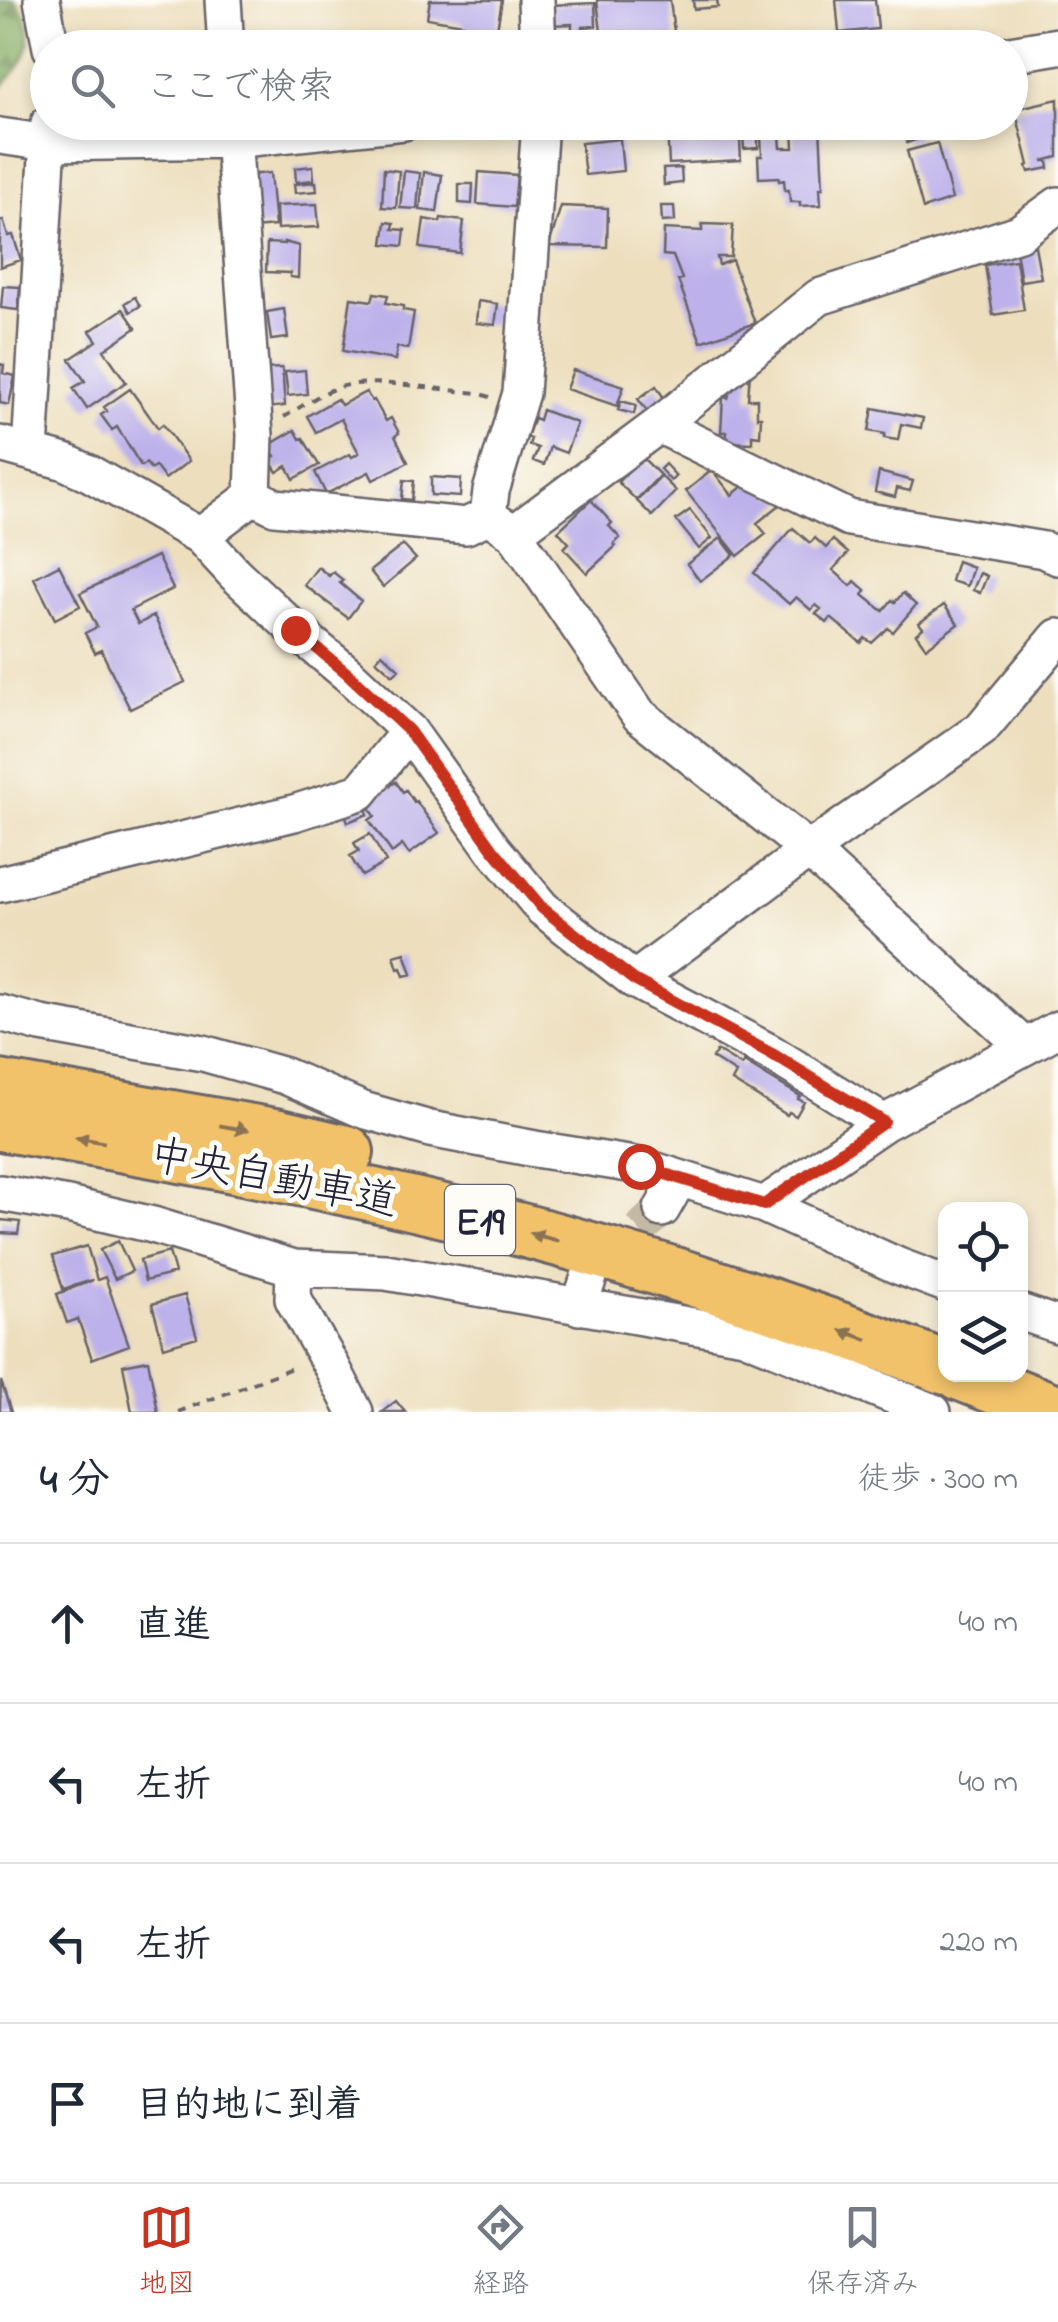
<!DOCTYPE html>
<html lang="ja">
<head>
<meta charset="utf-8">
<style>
	:root { --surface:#fff; --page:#f6f6f7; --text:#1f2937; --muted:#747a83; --line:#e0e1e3; --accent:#c8321e }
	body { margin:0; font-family:"Indie Flower","Klee One",sans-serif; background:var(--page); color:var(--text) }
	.controls { position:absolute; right:30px; bottom:30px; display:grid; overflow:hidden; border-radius:20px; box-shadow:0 5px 15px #0003 }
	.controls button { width:90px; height:90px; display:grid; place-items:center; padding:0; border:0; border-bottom:2px solid var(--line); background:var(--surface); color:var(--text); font:50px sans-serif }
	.stop { position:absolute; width:30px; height:30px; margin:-22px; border:8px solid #c8321e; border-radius:50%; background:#fff }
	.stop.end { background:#c8321e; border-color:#fff; box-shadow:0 2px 10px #0008 }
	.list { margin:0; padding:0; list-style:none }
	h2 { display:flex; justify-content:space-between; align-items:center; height:130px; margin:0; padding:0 40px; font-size:42px }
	h2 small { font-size:32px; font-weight:400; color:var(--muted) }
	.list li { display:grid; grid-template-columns:65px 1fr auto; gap:30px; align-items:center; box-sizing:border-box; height:160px; padding:0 40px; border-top:2px solid var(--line) }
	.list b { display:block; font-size:38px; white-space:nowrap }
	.list em { font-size:32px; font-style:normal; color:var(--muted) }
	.icon { flex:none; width:55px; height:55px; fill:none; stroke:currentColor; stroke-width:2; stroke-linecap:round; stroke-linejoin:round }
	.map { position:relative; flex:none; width:1058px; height:1412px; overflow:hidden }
	.search { position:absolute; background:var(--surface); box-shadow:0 5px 15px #0003; left:30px; right:30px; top:30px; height:110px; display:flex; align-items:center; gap:25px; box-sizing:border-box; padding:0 35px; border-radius:55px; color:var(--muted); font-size:38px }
	.sheet { height:770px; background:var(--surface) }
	nav { display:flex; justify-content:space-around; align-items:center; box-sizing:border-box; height:140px; border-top:2px solid var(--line); background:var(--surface); font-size:28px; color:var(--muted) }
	nav a { display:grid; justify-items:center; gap:5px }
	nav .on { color:var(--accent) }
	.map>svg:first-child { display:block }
</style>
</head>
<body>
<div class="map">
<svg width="1058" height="1412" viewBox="0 0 1058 1412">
	<defs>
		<pattern id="forest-firs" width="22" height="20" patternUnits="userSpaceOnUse" patternTransform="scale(2.5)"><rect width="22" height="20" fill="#84aa60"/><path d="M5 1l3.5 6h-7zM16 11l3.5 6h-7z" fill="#6c8a50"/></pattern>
	</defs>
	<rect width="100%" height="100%" fill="#fdfcf7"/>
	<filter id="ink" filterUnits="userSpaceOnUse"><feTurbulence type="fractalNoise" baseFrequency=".01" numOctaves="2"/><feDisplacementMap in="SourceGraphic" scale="20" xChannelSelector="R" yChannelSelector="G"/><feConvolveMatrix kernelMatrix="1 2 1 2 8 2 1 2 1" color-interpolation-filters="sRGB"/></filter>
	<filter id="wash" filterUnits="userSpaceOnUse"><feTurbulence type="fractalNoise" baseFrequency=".0048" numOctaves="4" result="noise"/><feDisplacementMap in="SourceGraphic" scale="40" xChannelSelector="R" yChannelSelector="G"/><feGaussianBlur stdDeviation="2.25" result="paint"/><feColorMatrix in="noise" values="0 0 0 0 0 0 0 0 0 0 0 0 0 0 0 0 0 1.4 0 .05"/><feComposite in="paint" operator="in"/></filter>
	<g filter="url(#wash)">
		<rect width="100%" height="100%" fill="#eddfbe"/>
		<!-- forest -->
		<path fill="url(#forest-firs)" stroke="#53664e" stroke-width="2.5" d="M0 0H15C42 34 27 61 0 88Z"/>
		<g id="blocks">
			<!-- building -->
			<path fill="#bcb1ea" d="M430 0H502L496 35 462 29 463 24 427 18Z
				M597 0H670L676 48H603Z
				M693 0H717L718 7 694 9Z
				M836 0H875L878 29 839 33Z
				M595 3 596 26 583 27V31L572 32V24L552 25 550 5Z
				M1058 99V157L1043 161H1048L1049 168 1029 172 1027 166 1029 165 1015 109Z
				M901 122H913L918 139 907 143Z
				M739 123 741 160 669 164 667 127Z
				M820 125 823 188H820L821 205 800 206V202H790L789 190H785L784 180 779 181V177L759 178 758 156H762L761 136 780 135 781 148H794L793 127Z
				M758 132V148L744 149 743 133Z
				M620 139 623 171 585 175 581 143Z
				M937 143 952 199 923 209 907 151Z
				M313 166 314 180 296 182 295 168Z
				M681 168 682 183 664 185 663 169Z
				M384 169 399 171 396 208 382 207Z
				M404 171 420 173 417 209 400 208Z
				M424 172 442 175 437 212 420 210Z
				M479 172 517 175 514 207 477 204Z
				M270 173 275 226 253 228 248 175Z
				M316 182 317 191 295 193 294 184Z
				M459 184H473L472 204 459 203Z
				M317 204 319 227 277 229 276 206Z
				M561 206 608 208 607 247 549 246Z
				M661 206H674L675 221 662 222Z
				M441 218 464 221 460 253 420 248 424 219 440 222Z
				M3 220 8 236 13 235 21 260 0 267V221Z
				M386 222 394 223 393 229 405 230 403 246 383 244Z
				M702 224 733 225 731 257H717L719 265 732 260 755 323 701 342 678 280 682 279 673 256 663 255 664 229 702 231Z
				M284 242 299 246 298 278 290 277V273L266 272 267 243 284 244Z
				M1035 246 1041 278 1021 281 1016 250Z
				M1016 260 1024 310 993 315 985 265Z
				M3 286 20 287 18 310 1 308Z
				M374 293 388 295 386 303 403 306V310L414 312 408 349 397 347 395 360 343 351 351 298 372 301Z
				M135 297 140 306 130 312 125 303Z
				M478 301 498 304 495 325 476 323Z
				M123 309 136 328 104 350 126 382 87 409 73 388 85 381 70 359 97 341 90 331Z
				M284 309 288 338 271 340 267 312Z
				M0 364 4 365 3 373 15 376 9 405 0 403Z
				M282 368 285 406 266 408 262 369Z
				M305 370 307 394 288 396 285 372Z
				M573 370 624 386 617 406 566 389Z
				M750 372 748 399H757V417H761L760 436 752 435V443L726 442 727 432H721L723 397 728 398 731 386Z
				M656 386 664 398 647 411 638 399Z
				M130 389 158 428 163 424 189 461 165 479 155 466 151 469 146 463 141 466 117 427 112 430 101 415 107 411 104 407Z
				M366 392 372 401 374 400 386 421 391 418 399 433 395 436 408 462 373 480 369 472 326 494 315 472 350 454 352 457 359 453 341 419 316 432 307 416 337 399 341 405Z
				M621 401 636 405 634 414 618 410Z
				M873 408 923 418 921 428 901 424 898 440 884 438 885 434 869 431Z
				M542 410 577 423 566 453 550 447 544 465 533 461 538 448 529 445 531 439 527 437 534 418 539 420Z
				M295 430 300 439 303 438 319 465 294 479 287 466 277 472 269 459 275 456 268 446Z
				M642 457 660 475 636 500 618 482Z
				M665 464 676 476 671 481 660 469Z
				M712 470 732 495 747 483 785 501 757 523 766 534 738 556 686 491Z
				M879 472 913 481 910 491 897 488 895 497 875 492Z
				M661 476 676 491 652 516 637 501Z
				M431 477 461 479 460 497 431 495Z
				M404 480 414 481 412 500 402 499Z
				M591 500 612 523 609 526 620 538 614 544 616 546 587 573 564 548 569 543 558 531Z
				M690 510 712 538 699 549 676 520Z
				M793 528 810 543 815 538 826 548 833 540 848 553 833 570 851 586 855 581 866 591 863 595 883 611 892 600 895 602 903 593 916 605 893 632 888 628 872 643 865 638 861 643 831 618 827 623 816 614 821 609 816 605 811 610 796 597 789 604 754 573Z
				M721 538 734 555 700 581 687 564Z
				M403 545 416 559 383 587 370 571Z
				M157 556 173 589 131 610 138 624 154 616 185 682 130 709 101 650 95 653 85 633 97 627 80 593Z
				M957 561 973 567 967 586 951 581Z
				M59 565 80 606 55 619 34 578Z
				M318 567 329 576 333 572 343 580 340 583 361 601 348 618 304 585Z
				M980 573 987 576 980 593 973 590Z
				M944 605 958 624 926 648 916 634 923 628 919 623Z
				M382 653 399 669 393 675 376 660Z
				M396 782 403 792 406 790 414 802 416 801 439 833 409 854 402 845 392 853 369 820 375 816 365 801Z
				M362 800 368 814 348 822 343 808Z
				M370 834 386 862 362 876 350 856 359 851 354 843Z
				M405 953 412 974 404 976 401 968 398 969 394 956Z
				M717 1051 742 1066 744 1062 800 1096 798 1099 804 1102 796 1116 789 1112 787 1115 732 1081 736 1073 712 1058Z
				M1 1220 20 1222 18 1234 0 1233Z
				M118 1241 132 1271 115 1279 100 1250Z
				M87 1246 97 1280 105 1277 129 1345 92 1359 78 1319 67 1323 57 1294 93 1280 63 1289 53 1256Z
				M169 1252 175 1273 145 1281 140 1260Z
				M185 1295 197 1337 164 1347 152 1304Z
				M148 1360 158 1412H132L123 1365Z
				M1 1381 11 1412H0Z
				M396 1401 405 1412H382Z"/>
		</g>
	</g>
	<g filter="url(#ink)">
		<use href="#blocks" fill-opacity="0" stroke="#696469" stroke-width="2.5"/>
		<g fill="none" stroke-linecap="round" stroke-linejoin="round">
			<!-- minor-tunnel -->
			<path stroke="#c4b9a4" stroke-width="35" stroke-dasharray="35 18" stroke-linecap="butt" d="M600 1266 662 1209"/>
			<!-- minor casing -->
			<g stroke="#696469" stroke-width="40">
				<path id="minor" d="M42 0 51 48
					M223 0 226 48
					M536 0 538 48
					M1010 54 1058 46
					M232 122 255 435 253 496
					M0 136 48 143 233 140 404 122
					M659 425 849 518 1044 550 1058 557
					M0 444 65 462 89 473 200 536 235 574 295 630 348 674 409 731 493 849 542 908 634 980 771 1053 884 1123
					M30 452 49 123
					M253 496 275 507 466 526 488 516
					M488 516 514 533 639 715 809 850 1024 1046
					M488 516 491 491 521 393 540 122
					M514 533 659 425 819 297 1019 233 1058 205
					M200 536 253 496
					M0 884 294 813 360 792 409 731
					M634 980 809 850 981 729 1058 637
					M0 1013 41 1024 203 1053 285 1076 363 1110 430 1129 535 1149 641 1166 764 1205 898 1266 946 1284
					M0 1193 68 1205 153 1225 294 1268 386 1272 744 1335 933 1412
					M764 1205 884 1123 1058 1029
					M662 1209 679 1179
					M294 1268 293 1299 332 1367 355 1412
					M579 1307 589 1277
					M1020 1312 1058 1325"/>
			</g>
			<!-- highway casing -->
			<g stroke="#696469" stroke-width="58">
				<path id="highway" d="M0 1087 275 1135 347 1152
					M0 1124C155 1151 309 1178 461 1215 626 1254 788 1308 946 1368
					M961 1374 1058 1412"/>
			</g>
			<!-- path -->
			<path stroke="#696469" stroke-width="4" stroke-dasharray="8 8" stroke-linecap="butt" d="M284 417C303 406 326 388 349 385 385 379 440 390 478 393L490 397
				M178 1412 297 1366"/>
			<!-- minor -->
			<use href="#minor" stroke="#fff" stroke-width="35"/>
			<!-- highway -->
			<use href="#highway" stroke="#f2c26a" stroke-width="52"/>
		</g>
		<!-- one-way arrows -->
		<defs><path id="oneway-solid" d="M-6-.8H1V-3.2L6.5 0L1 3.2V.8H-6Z" transform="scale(2.5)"/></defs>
		<g fill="#8a7252">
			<use href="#oneway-solid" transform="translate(234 1128) rotate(10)"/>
			<use href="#oneway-solid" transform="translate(90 1140) rotate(-170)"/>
			<use href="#oneway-solid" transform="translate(544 1237) rotate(-165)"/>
			<use href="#oneway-solid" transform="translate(854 1335) rotate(-160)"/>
		</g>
	</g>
	<g fill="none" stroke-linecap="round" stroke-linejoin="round" filter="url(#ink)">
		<!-- route -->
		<path stroke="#c8321e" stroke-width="12" d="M295 630 348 674 409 731 493 849 542 908 634 980 772 1054 884 1122 764 1205 640 1166"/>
	</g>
	<g text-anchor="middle" stroke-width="10" stroke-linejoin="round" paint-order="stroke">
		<!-- shield labels -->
		<rect fill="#fdfcf7" stroke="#646373" stroke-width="2.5" x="445" y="1185" width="70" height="70" rx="8"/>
		<g font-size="40" font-weight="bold" fill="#22223b">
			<text x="480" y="1234">E19</text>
		</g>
		<!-- street labels -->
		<g font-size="42" fill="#22223b" stroke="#fdfcf7">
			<text transform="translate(274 1176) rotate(11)" y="15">中央自動車道</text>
		</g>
	</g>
</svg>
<div class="controls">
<button><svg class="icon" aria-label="locate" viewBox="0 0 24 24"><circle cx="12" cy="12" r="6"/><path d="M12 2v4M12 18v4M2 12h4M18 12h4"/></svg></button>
<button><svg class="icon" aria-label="layers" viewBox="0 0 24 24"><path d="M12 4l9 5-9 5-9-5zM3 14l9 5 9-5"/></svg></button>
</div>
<div class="stop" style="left:640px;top:1166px"></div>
<div class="stop end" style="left:295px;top:630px"></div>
<div class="search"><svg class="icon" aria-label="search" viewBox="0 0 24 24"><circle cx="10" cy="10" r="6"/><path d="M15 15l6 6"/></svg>ここで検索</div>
</div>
<section class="sheet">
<h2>4 分<small>徒歩 · 300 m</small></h2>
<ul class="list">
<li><svg class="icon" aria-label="ahead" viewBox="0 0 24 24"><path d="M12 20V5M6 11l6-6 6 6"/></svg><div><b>直進</b></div><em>40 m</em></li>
<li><svg class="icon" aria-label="left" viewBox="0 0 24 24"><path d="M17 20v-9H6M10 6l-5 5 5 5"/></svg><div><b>左折</b></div><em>40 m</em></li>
<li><svg class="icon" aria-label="left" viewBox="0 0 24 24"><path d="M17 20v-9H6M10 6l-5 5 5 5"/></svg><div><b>左折</b></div><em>220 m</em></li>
<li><svg class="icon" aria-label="arrive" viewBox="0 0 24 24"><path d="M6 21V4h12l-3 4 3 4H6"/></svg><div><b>目的地に到着</b></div></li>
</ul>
</section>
<nav>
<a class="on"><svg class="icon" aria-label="map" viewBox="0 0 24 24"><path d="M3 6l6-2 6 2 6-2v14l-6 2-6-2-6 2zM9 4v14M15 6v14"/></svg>地図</a>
<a><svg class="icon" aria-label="directions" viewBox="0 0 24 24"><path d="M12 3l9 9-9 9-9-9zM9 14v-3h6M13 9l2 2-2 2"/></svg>経路</a>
<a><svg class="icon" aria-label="saved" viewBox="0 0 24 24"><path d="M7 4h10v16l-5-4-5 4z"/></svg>保存済み</a>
</nav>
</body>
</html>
